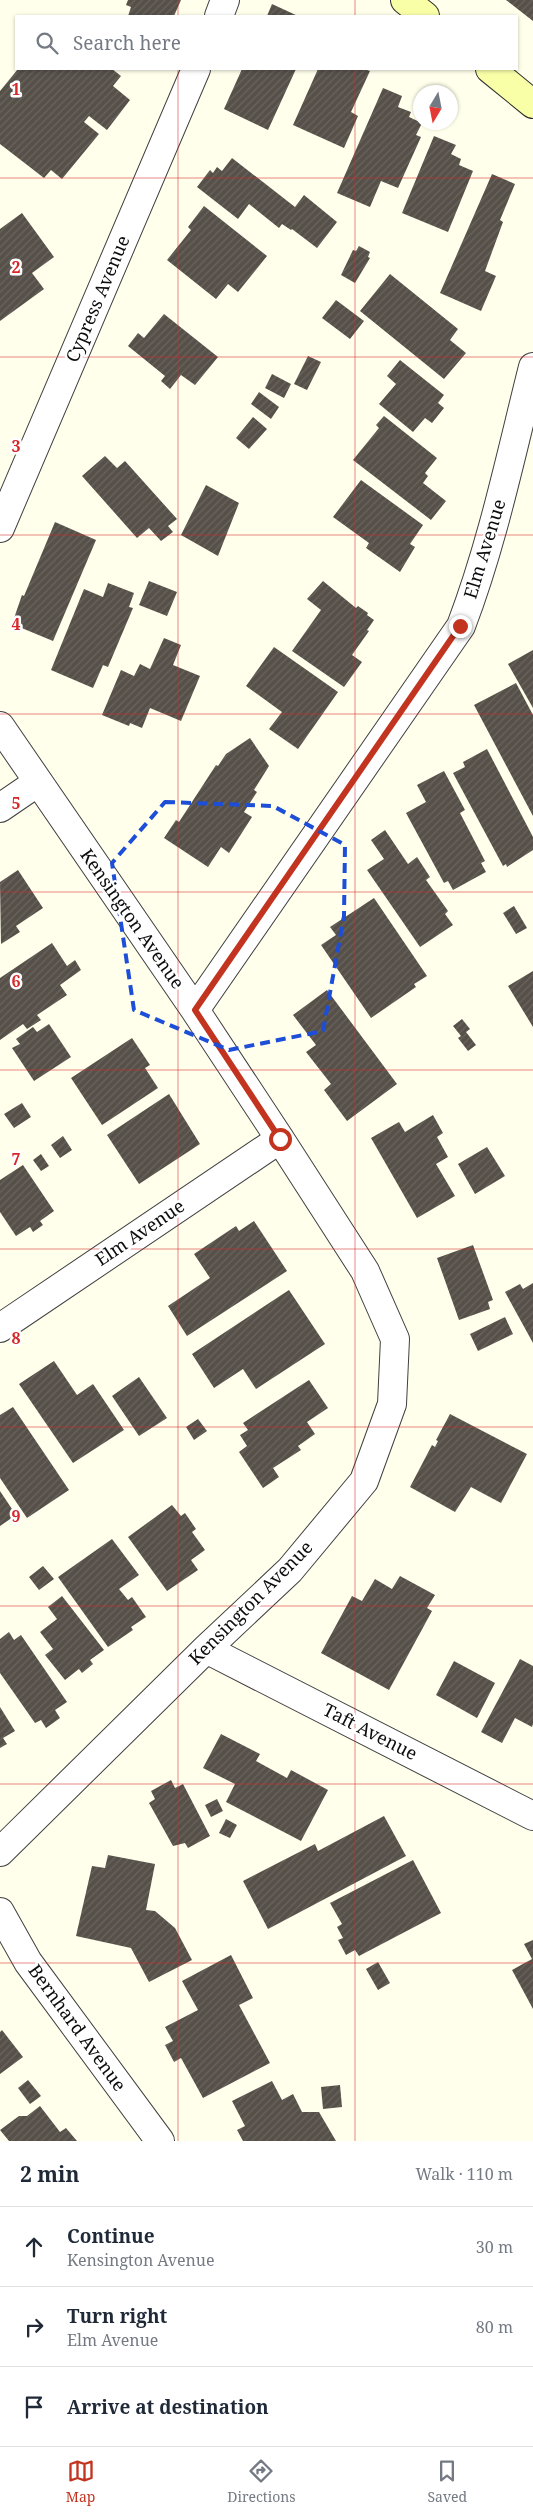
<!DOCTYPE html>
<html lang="en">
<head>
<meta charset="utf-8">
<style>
	:root { --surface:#fff; --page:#f6f6f7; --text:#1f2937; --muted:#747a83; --line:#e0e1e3; --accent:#c2341f }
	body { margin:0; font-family:"Noto Serif",serif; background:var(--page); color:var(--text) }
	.compass { position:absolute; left:413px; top:85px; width:45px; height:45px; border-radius:50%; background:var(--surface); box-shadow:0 1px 4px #0004; rotate:190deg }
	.stop { position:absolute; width:15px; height:15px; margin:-11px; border:4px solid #c2341f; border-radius:50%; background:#fff }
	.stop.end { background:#c2341f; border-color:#fff; box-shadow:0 1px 5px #0008 }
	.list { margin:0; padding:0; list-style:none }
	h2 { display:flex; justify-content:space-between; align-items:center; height:65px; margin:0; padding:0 20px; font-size:21px }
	h2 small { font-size:16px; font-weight:400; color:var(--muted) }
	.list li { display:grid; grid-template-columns:32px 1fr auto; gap:15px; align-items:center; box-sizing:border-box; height:80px; padding:0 20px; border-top:1px solid var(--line) }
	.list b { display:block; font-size:19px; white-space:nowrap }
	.list p { margin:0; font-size:16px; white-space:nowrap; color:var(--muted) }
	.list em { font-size:16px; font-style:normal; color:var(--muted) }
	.icon { flex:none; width:28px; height:28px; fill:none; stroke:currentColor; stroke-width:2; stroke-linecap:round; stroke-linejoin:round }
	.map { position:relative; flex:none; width:533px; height:2141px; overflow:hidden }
	.search { position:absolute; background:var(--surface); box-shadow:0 1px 4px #0004; left:15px; right:15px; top:15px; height:55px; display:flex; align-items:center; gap:12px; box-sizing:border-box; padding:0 18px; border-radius:0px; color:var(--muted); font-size:19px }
	.sheet { height:305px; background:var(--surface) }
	nav { display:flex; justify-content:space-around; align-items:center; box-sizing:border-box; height:70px; border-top:1px solid var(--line); background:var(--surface); font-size:14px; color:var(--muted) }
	nav a { display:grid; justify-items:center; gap:2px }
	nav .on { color:var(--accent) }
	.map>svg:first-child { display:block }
</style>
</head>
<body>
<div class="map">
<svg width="533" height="2141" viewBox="0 0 533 2141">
	<defs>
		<pattern id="building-hatch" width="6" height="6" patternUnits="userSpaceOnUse" patternTransform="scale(1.25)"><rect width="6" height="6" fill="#565049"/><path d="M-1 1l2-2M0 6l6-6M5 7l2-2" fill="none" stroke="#69645f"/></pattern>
	</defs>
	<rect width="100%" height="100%" fill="#ffffec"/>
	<!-- building -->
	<path fill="url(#building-hatch)" d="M128 0H181L174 16H128L131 7 126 5Z
		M506 0H533V21Z
		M272 4 298 16H267Z
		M18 69H112L121 76 113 86 130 100 107 130 89 116 84 122 99 134 62 179 51 170 44 178 0 144V91Z
		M242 69H296L268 130 224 109Z
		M318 69H364L370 71 351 112 358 116 344 148 293 125Z
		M383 88 402 96 398 107 411 112 409 117 422 123 416 135 421 137 398 188 381 181 370 207 337 193Z
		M434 136 456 145 451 154 461 159 459 165 473 171 448 232 402 213Z
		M232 158 295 207 304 195 337 222 317 248 292 229 291 230 282 224 279 228 249 204 238 219 197 187 210 170 213 173 217 167 222 171Z
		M492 174 515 184 500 220 503 222 485 271 496 276 481 311 440 293Z
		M204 206 267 256 238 292 228 284 216 299 167 260 191 230 188 227Z
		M22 213 54 257 32 273 44 289 0 321V229Z
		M359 246 370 252 368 257 370 258 355 283 341 275 353 250 356 251Z
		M390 274 458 329 450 340 466 353 444 379 360 311Z
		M336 300 364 321 350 339 322 318Z
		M164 314 218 357 195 385 181 375 170 389 161 381 165 376 128 346 138 333 144 338Z
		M308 356 321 362 307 390 294 384Z
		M400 360 444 395 438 403 444 408 432 423 425 418 413 432 379 404 396 384 387 376Z
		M272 374 291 384 284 398 265 388Z
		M259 392 279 407 271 419 251 404Z
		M384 416 437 458 425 473 428 476 423 483 446 501 431 520 353 460 379 428 376 425Z
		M253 417 267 429 249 449 236 438Z
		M105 456 117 468 125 461 177 519 168 526 173 532 161 541 149 528 137 538 82 476Z
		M361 480 423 525 410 544 415 547 400 572 366 548 369 543 333 517Z
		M206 485 239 503 218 556 181 535Z
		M55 522 96 540 53 641 12 624 22 595 24 596Z
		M149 581 177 592 167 616 139 605Z
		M323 581 356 608 358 606 368 613 367 615 374 620 367 630 369 631 352 655 362 662 344 687 292 651 321 610 307 599Z
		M108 583 134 593 129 607 133 608 108 667 103 665 93 688 51 670 84 589 103 597Z
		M164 638 181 645 173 665 200 676 181 721 150 708 142 728 130 723 129 726 102 715 121 670 134 676 140 664 150 669Z
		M274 647 338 692 298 749 269 729 282 712 246 686Z
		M533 650V708L508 664Z
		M516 683 533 715V816L474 705Z
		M250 738 269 766 254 790 257 792 244 812 252 817 229 853 221 847 208 867 164 838 176 820 179 822 216 765 218 766 226 754Z
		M487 749 533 837V850L507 867 506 864 503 866 453 773 465 767 463 762Z
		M444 771 465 810 460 813 485 861 481 863 486 872 453 890 448 881 444 883 406 813 426 802 417 785Z
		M385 830 408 864 417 857 430 877 426 880 448 911 445 914 453 925 420 947 367 870 384 859 371 840Z
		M18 870 43 908 16 926 20 932 1 944 0 882Z
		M374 898 427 976 414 984 416 987 371 1018 321 945 336 935 330 927Z
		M514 906 527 928 516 934 503 913Z
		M52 943 67 966 75 960 81 970 60 985 67 995 37 1015 41 1020 27 1029 23 1024 0 1040V978Z
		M533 971V1027L508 986Z
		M327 990 397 1084 347 1121 324 1090 331 1084 306 1052 316 1045 293 1015Z
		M462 1019 470 1029 466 1032 476 1045 468 1051 458 1038 461 1036 453 1026Z
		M49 1024 71 1057 34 1081 12 1048 20 1044 16 1039 33 1027 37 1032Z
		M132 1038 150 1065 145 1068 158 1088 102 1125 71 1078Z
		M169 1094 200 1144 139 1184 107 1135Z
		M22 1103 31 1117 14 1128 4 1114Z
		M433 1115 443 1133 437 1137 448 1157 436 1164 455 1196 417 1218 371 1138 399 1122 405 1132Z
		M63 1136 72 1150 60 1158 51 1145Z
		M487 1147 505 1176 475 1194 458 1164Z
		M41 1154 49 1166 41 1171 33 1160Z
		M23 1165 54 1211 40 1221 43 1225 33 1232 30 1227 16 1236 0 1212V1180Z
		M254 1221 287 1271 187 1336 168 1306 210 1278 194 1254 236 1226 239 1231Z
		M473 1245 493 1300 488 1302 490 1309 459 1320 437 1258Z
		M533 1283V1343L505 1292 520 1284 523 1289Z
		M289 1290 325 1344 256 1389 243 1369 214 1388 192 1354Z
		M505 1317 513 1334 478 1351 470 1334Z
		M54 1361 77 1395 93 1384 124 1430 73 1463 19 1384Z
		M139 1377 167 1418 139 1436 112 1396Z
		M309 1380 328 1408 307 1422 315 1434 298 1446 301 1450 273 1468 279 1477 263 1488 239 1452 247 1446 240 1435 248 1430 243 1423Z
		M13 1407 69 1490 27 1518 0 1478V1415Z
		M450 1414 527 1454 501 1503 471 1487 455 1512 410 1487 432 1445 435 1447 438 1441 436 1440Z
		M198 1419 207 1431 194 1440 186 1427Z
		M0 1491 16 1515 0 1526Z
		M172 1505 181 1516 185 1513 196 1529 192 1532 205 1550 191 1560 198 1570 167 1591 128 1537Z
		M112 1539 139 1575 119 1589 128 1600 132 1597 146 1617 131 1627 133 1630 108 1647 58 1577Z
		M43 1566 54 1579 39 1590 29 1577Z
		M400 1576 435 1595 427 1608 432 1611 389 1690 321 1653 352 1596 362 1601 375 1579 392 1589Z
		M62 1596 104 1650 90 1660 93 1664 82 1673 79 1669 65 1680 45 1655 53 1649 40 1632 57 1619 48 1607Z
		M9 1632 14 1640 21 1635 67 1702 55 1710 60 1718 46 1728 41 1720 35 1723 0 1673V1639Z
		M520 1659 533 1666V1724L532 1727 515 1718 502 1743 481 1732Z
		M454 1661 495 1683 477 1718 436 1695Z
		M0 1707 15 1731 3 1738 7 1744 0 1748Z
		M221 1734 260 1754 256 1761 287 1778 291 1770 328 1790 301 1841 226 1802 235 1784 203 1768Z
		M171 1780 175 1788 183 1784 210 1836 188 1848 185 1843 173 1846 149 1803 155 1799 151 1791Z
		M217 1799 223 1811 211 1817 205 1805Z
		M384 1816 406 1856 268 1929 243 1881 315 1844 318 1851Z
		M226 1819 237 1825 230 1838 219 1833Z
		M108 1855 155 1864 146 1910 155 1911 175 1928 192 1960 149 1982 131 1948 76 1936 92 1866 105 1868Z
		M413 1860 441 1913 359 1956 355 1950 346 1955 338 1940 343 1938 337 1927 342 1924 330 1903Z
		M533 1940V2009L512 1970 532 1959 524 1944Z
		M231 1955 253 1998 239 2005 270 2063 203 2098 181 2058 174 2062 165 2045 173 2041 165 2027 198 2010 182 1981Z
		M378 1962 390 1983 378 1990 366 1969Z
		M2 2030 23 2057 0 2074V2032Z
		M28 2080 41 2096 30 2104 18 2088Z
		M272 2081 282 2100 293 2094 302 2112H319L336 2141H243L237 2130 245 2126 232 2101Z
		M340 2085 342 2107 323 2109 321 2087Z
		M40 2106 60 2132 66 2128 77 2141H9L0 2130 19 2116H27Z"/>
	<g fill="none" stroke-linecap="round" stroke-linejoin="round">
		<!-- street casing -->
		<g stroke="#404040" stroke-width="30">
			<path id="street" d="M219 16 225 0
				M0 528 196 69
				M0 726 195 1010 280 1139 365 1271 395 1339 392 1404 364 1481 290 1570 206 1649 0 1852
				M0 808 38 782
				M195 1010 461 626C493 542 511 454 533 367
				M0 1328 280 1139
				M206 1649 533 1816
				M0 1912 28 1962 160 2141"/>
		</g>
		<!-- secondary casing -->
		<g stroke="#2f2f2f" stroke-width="30">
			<path id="secondary" d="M405 0 425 16
				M490 69 533 104"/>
		</g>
		<!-- street -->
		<use href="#street" stroke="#fff" stroke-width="28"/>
		<!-- secondary -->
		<use href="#secondary" stroke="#f9ffa7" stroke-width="28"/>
	</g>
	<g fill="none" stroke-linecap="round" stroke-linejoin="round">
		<!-- route -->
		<path stroke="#c2341f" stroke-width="6" d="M280 1139 195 1010 460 626"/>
	</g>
	<!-- marked area -->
	<path fill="none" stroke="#1d4ed8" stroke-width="4" stroke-dasharray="10 6" stroke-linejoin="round" d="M165 802 273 806 345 845 344 916 323 1031 229 1050 134 1010 112 863Z"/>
	<!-- grid -->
	<path fill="none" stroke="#d62828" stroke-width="1" stroke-opacity="0.55" d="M178 0V16M355 0V16M178 69V2141M355 69V2141M0 178H533M0 357H533M0 535H533M0 714H533M0 892H533M0 1070H533M0 1249H533M0 1427H533M0 1606H533M0 1784H533M0 1963H533"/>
	<g text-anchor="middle" stroke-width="5" stroke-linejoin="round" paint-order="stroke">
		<!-- street labels -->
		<g font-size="18" fill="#0d0d0d" stroke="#fff">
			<text transform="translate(98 299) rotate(-67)" y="6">Cypress Avenue</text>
			<text transform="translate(485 549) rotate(-73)" y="6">Elm Avenue</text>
			<text transform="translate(132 919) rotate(55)" y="6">Kensington Avenue</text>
			<text transform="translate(140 1233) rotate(-34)" y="6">Elm Avenue</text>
			<text transform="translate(251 1603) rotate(-45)" y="6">Kensington Avenue</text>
			<text transform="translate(370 1732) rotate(27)" y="6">Taft Avenue</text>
			<text transform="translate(77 2028) rotate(54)" y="6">Bernhard Avenue</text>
		</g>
	</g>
	<g font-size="16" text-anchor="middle" font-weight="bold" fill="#d62828" stroke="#fff" stroke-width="5" stroke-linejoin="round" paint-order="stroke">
		<text x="16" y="95">1</text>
		<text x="16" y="273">2</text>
		<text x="16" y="452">3</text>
		<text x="16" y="630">4</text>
		<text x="16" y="809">5</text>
		<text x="16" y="987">6</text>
		<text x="16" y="1165">7</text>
		<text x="16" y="1344">8</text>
		<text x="16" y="1522">9</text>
	</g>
</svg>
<svg class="compass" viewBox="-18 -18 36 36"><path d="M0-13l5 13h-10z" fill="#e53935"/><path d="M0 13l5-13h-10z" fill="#747a83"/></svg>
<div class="stop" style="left:280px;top:1139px"></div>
<div class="stop end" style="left:460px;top:626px"></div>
<div class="search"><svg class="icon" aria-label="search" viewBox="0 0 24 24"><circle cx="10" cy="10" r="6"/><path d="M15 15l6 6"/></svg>Search here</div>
</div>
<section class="sheet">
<h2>2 min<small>Walk · 110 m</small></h2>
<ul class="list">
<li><svg class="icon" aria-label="ahead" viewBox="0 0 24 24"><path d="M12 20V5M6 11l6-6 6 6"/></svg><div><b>Continue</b><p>Kensington Avenue</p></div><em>30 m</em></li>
<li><svg class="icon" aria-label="right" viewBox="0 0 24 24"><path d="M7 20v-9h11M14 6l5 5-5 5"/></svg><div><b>Turn right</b><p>Elm Avenue</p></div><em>80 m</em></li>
<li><svg class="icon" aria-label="arrive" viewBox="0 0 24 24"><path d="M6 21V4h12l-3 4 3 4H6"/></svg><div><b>Arrive at destination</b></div></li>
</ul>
</section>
<nav>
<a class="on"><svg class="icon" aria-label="map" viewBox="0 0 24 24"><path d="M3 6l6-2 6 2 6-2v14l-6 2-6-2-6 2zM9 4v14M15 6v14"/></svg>Map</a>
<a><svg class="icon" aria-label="directions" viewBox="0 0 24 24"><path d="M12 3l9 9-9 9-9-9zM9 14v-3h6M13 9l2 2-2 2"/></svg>Directions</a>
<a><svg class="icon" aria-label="saved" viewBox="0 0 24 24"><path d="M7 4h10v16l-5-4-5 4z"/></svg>Saved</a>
</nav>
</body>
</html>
